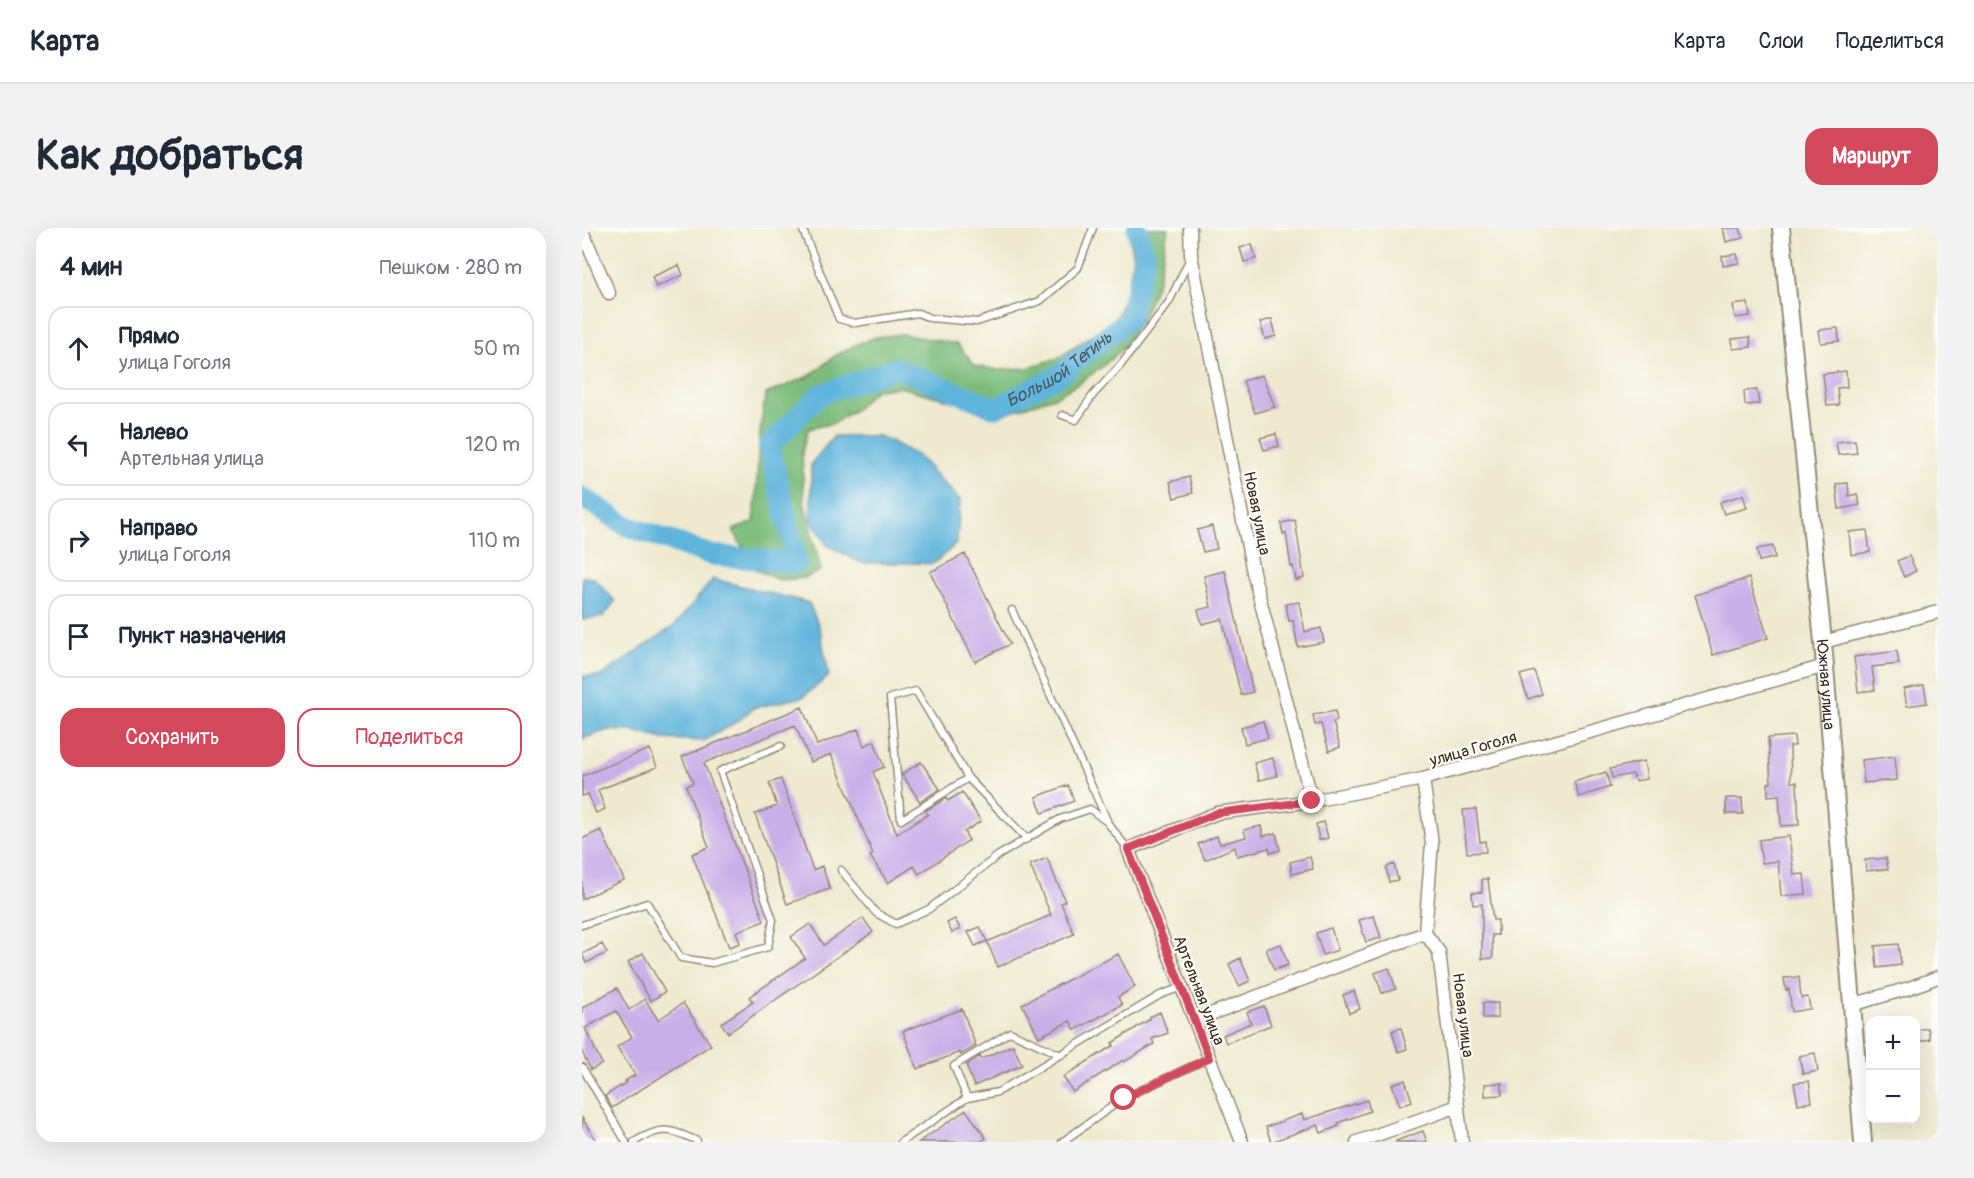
<!DOCTYPE html>
<html lang="ru">
<head>
<meta charset="utf-8">
<style>
	:root { --surface:#fff; --page:#f2f2f3; --text:#1f2937; --muted:#747a83; --line:#e0e1e3; --accent:#d1495b }
	body { margin:0; font-family:Pangolin,sans-serif; background:var(--page); color:var(--text) }
	.controls { position:absolute; right:18px; bottom:18px; display:grid; overflow:hidden; border-radius:12px; box-shadow:0 6px 24px #0002 }
	.controls button { width:54px; height:54px; display:grid; place-items:center; padding:0; border:0; border-bottom:2px solid var(--line); background:var(--surface); color:var(--text); font:30px sans-serif }
	.stop { position:absolute; width:18px; height:18px; margin:-14px; border:4px solid #d1495b; border-radius:50%; background:#fff }
	.stop.end { background:#d1495b; border-color:#fff; box-shadow:0 2px 6px #0008 }
	.list { margin:0; padding:0; list-style:none }
	h2 { display:flex; justify-content:space-between; align-items:center; height:78px; margin:0; padding:0 24px; font-size:26px }
	h2 small { font-size:20px; font-weight:400; color:var(--muted) }
	.list li { display:grid; grid-template-columns:39px 1fr auto; gap:18px; align-items:center; box-sizing:border-box; height:84px; margin:0 12px 12px; padding:0 12px; border:2px solid var(--line); border-radius:18px }
	.list b { display:block; font-size:22px; white-space:nowrap }
	.list p { margin:0; font-size:20px; white-space:nowrap; color:var(--muted) }
	.list em { font-size:20px; font-style:normal; color:var(--muted) }
	.actions { display:flex; gap:12px; padding:18px 24px }
	.actions a { flex:1; padding:14px 0; border:2px solid var(--accent); border-radius:18px; text-align:center; font-size:21px; color:var(--accent) }
	.actions .main { background:var(--accent); color:#fff }
	.icon { flex:none; width:33px; height:33px; fill:none; stroke:currentColor; stroke-width:2; stroke-linecap:round; stroke-linejoin:round }
	.map { position:relative; flex:none; width:1356px; height:914px; overflow:hidden; border-radius:18px }
	header { display:flex; align-items:center; gap:36px; box-sizing:border-box; height:84px; padding:0 30px; background:var(--surface); border-bottom:2px solid var(--line) }
	header strong { font-size:28px }
	nav { display:flex; gap:33px; margin-inline-start:auto; font-size:21px }
	.intro { display:flex; align-items:center; justify-content:space-between; box-sizing:border-box; height:144px; padding:0 36px }
	h1 { margin:0; font-size:42px }
	.button { padding:15px 27px; border-radius:18px; background:var(--accent); color:#fff; font-size:21px; font-weight:700 }
	main { display:flex; gap:36px; padding:0 36px }
	aside { flex:1; background:var(--surface); border-radius:18px; box-shadow:0 6px 24px #0002 }
	.map>svg:first-child { display:block }
</style>
</head>
<body>
<header>
<strong>Карта</strong>
<nav><a>Карта</a><a>Слои</a><a>Поделиться</a></nav>
</header>
<div class="intro"><h1>Как добраться</h1><a class="button">Маршрут</a></div>
<main>
<aside>
<h2>4 мин<small>Пешком · 280 m</small></h2>
<ul class="list">
<li><svg class="icon" aria-label="ahead" viewBox="0 0 24 24"><path d="M12 20V5M6 11l6-6 6 6"/></svg><div><b>Прямо</b><p>улица Гоголя</p></div><em>50 m</em></li>
<li><svg class="icon" aria-label="left" viewBox="0 0 24 24"><path d="M17 20v-9H6M10 6l-5 5 5 5"/></svg><div><b>Налево</b><p>Артельная улица</p></div><em>120 m</em></li>
<li><svg class="icon" aria-label="right" viewBox="0 0 24 24"><path d="M7 20v-9h11M14 6l5 5-5 5"/></svg><div><b>Направо</b><p>улица Гоголя</p></div><em>110 m</em></li>
<li><svg class="icon" aria-label="arrive" viewBox="0 0 24 24"><path d="M6 21V4h12l-3 4 3 4H6"/></svg><div><b>Пункт назначения</b></div></li>
</ul>
<div class="actions"><a class="main">Сохранить</a><a>Поделиться</a></div>
</aside>
<div class="map">
<svg width="1356" height="914" viewBox="0 0 1356 914">
	<rect width="100%" height="100%" fill="#fdfcf7"/>
	<filter id="ink" filterUnits="userSpaceOnUse"><feTurbulence type="fractalNoise" baseFrequency=".0167" numOctaves="2"/><feDisplacementMap in="SourceGraphic" scale="12" xChannelSelector="R" yChannelSelector="G"/><feConvolveMatrix kernelMatrix="1 2 1 2 8 2 1 2 1" color-interpolation-filters="sRGB"/></filter>
	<filter id="wash" filterUnits="userSpaceOnUse"><feTurbulence type="fractalNoise" baseFrequency=".008" numOctaves="4" result="noise"/><feDisplacementMap in="SourceGraphic" scale="24" xChannelSelector="R" yChannelSelector="G"/><feGaussianBlur stdDeviation="1.35" result="paint"/><feColorMatrix in="noise" values="0 0 0 0 0 0 0 0 0 0 0 0 0 0 0 0 0 1.4 0 .05"/><feComposite in="paint" operator="in"/></filter>
	<g filter="url(#wash)">
		<rect width="100%" height="100%" fill="#eee9cf"/>
		<!-- forest -->
		<path fill="#7cbb7c" stroke="#5c724d" stroke-width="1.5" d="M545 0H586L576 52 562 87 540 121 521 138 496 156 475 168 421 186 400 185 378 175 318 159 293 162 275 180 252 195 226 201 220 224 222 274 239 342 223 350 197 352 172 341 151 302 172 294C176 251 175 208 184 166L227 148 253 128 273 117 294 109 320 106 375 116 393 138 417 142 445 140 476 130 533 91 545 65 551 29Z"/>
		<!-- water -->
		<path fill="#5eb4db" stroke="#4c6f7c" stroke-width="1.5" d="M252 208H298L335 227 378 272 375 315 351 336 336 335H280L246 318 229 292V236Z
			M0 349 12 350 33 373 22 388 0 392Z
			M131 351 227 375 238 401 247 448 221 469 171 480 156 493 122 513 82 511 50 503 26 502 0 511V448H19L93 397Z"/>
		<g fill="none" stroke-linecap="round" stroke-linejoin="round">
			<!-- river -->
			<path stroke="#5eb4db" stroke-width="21" id="s1" d="M0 269 45 298 129 327 215 335 187 218 237 167 314 140 414 180 476 148 547 91 563 28 555 0"/>
		</g>
		<g id="blocks">
			<!-- building -->
			<path fill="#c9afe8" d="M1141 0H1158L1161 10 1144 14Z
				M670 16 674 31 662 34 658 20Z
				M1155 26 1157 35 1141 38 1140 28Z
				M97 37 101 47 74 59 70 49Z
				M1166 75 1168 88 1153 90 1151 77Z
				M690 91 694 108 683 111 678 94Z
				M1256 100 1257 113 1239 115 1237 102Z
				M1168 109 1169 119 1151 121 1150 111Z
				M1264 143 1265 159 1255 160 1257 177 1245 178 1241 146Z
				M680 147 693 179 673 185 661 153Z
				M1175 162 1177 176 1163 177 1162 163Z
				M694 206 697 218 682 222 678 210Z
				M1273 212 1275 225 1256 227 1254 214Z
				M607 249 611 265 592 270 588 254Z
				M1266 255 1267 268 1275 266 1278 277 1257 281 1254 256Z
				M1161 267 1165 280 1142 286 1138 274Z
				M713 292 722 350 714 352 711 338 709 339 704 305 701 306 699 295Z
				M630 298 635 321 621 324 615 302Z
				M1285 302 1288 324 1269 327 1267 304Z
				M1191 318 1193 330 1177 333 1175 321Z
				M383 326 428 416 393 434 348 344Z
				M1327 328 1334 343 1322 349 1315 333Z
				M643 343 671 464 659 467 640 391 620 396 616 382 629 379 622 348Z
				M1167 350 1186 410 1131 427 1113 367Z
				M717 374 723 404 739 400 742 414 716 419 711 392 707 393 704 376Z
				M1315 423 1317 436 1290 439 1293 462 1276 464 1272 429Z
				M952 443 960 466 946 471 938 447Z
				M1342 457 1345 475 1325 478 1322 461Z
				M220 479 235 517 276 501 282 518 292 513 302 539 291 544 315 606 346 586 343 583 364 570 366 573 380 564 399 593 382 604 387 612 337 646 332 638 306 655 288 628 291 626 249 526 229 534 213 497 122 535 182 693 154 704 158 715 147 719 110 626 127 619 104 558 111 555 100 529Z
				M753 483 755 493 751 494 758 519 747 523 739 496 733 497 731 487Z
				M681 493 686 510 663 516 659 499Z
				M1212 508 1213 518H1208L1209 554H1215L1217 597 1199 598 1197 567 1186 568V555H1189L1186 510Z
				M68 521 75 539 16 562 23 581 14 585 6 566 0 568V548Z
				M1313 528 1315 552 1282 555 1280 532Z
				M691 530 695 548 677 552 672 535Z
				M1062 533 1065 551 1053 553 1051 546 1030 550 1028 541Z
				M339 534 358 561 338 574 320 546Z
				M1024 544 1028 559 997 569 992 554Z
				M199 551 231 642 240 638 248 661 205 676 173 586 195 578 187 555Z
				M486 557 492 573 460 585 454 569Z
				M1144 570H1160L1161 586H1144Z
				M894 581 898 614 903 613 904 624 885 625 881 582Z
				M742 594 746 610 737 612 734 596Z
				M679 598 681 608 694 605 698 622 688 625 687 620 655 628 653 619 623 632 616 616 635 608 638 616 664 609 662 602Z
				M19 602 42 652 0 671V611Z
				M1207 608 1212 647 1222 646 1224 666 1199 668 1196 633 1180 635 1177 612Z
				M728 629 731 641 710 646 708 634Z
				M465 630 483 673 479 675 492 706 416 739 405 714 469 687 448 637Z
				M1304 630 1306 641 1284 643 1283 632Z
				M812 636 816 652 807 654 804 639Z
				M900 651H906L911 692H916V707H910L911 730 900 731V676L891 677 890 665 900 664Z
				M792 688 799 710 784 714 777 692Z
				M281 690 291 704 146 805 139 795 171 774 167 769 223 730 209 709 228 696 242 717Z
				M373 691 378 701 370 705 365 695Z
				M398 699 405 713 393 718 386 704Z
				M749 700 756 722 741 727 734 705Z
				M20 716 25 725 4 735 0 726Z
				M699 716 706 737 692 742 684 721Z
				M1316 716 1319 737 1295 740 1293 718Z
				M61 725 83 764 69 773 46 734Z
				M536 726 553 759 536 769 540 777 493 802 488 793 457 809 440 776Z
				M658 730 668 753 657 758 647 736Z
				M807 740 814 761 800 765 793 745Z
				M1217 749 1219 770 1226 769 1228 781 1210 784 1207 761 1204 762 1202 750Z
				M35 760 47 782 63 771 76 792 101 775 129 817 30 880 23 868 45 854 43 853 53 847 35 819 50 809 34 783 3 800 20 836 9 842 0 824V780Z
				M772 763 778 781 767 785 761 767Z
				M901 775H916V790H901Z
				M682 778 689 797 644 815 641 807 669 795 665 784Z
				M380 781 394 818 379 827 378 824 335 841 321 803Z
				M578 784 586 805 570 811 572 816 542 834 541 832 491 864 481 849 532 817 530 815 568 791V789Z
				M819 800 825 821 816 824 810 803Z
				M1346 800 1348 811 1335 814 1334 802Z
				M431 817 440 837 392 858 384 837 398 828 399 831Z
				M1233 825 1236 843 1221 846 1217 828Z
				M823 852 830 873 818 878 810 856Z
				M1227 853 1230 874 1216 876 1212 855Z
				M920 855V867L903 868V856Z
				M785 872 788 883 756 895 757 898 739 905 736 897 689 914 684 899 720 886 722 892Z
				M384 882 404 910 398 914H337Z
				M0 890 15 914H0Z
				M841 903 845 914H814V913Z"/>
		</g>
	</g>
	<g filter="url(#ink)">
		<use href="#blocks" fill-opacity="0" stroke="#948a76" stroke-width="1.5"/>
		<g fill="none" stroke-linecap="round" stroke-linejoin="round">
			<!-- service casing -->
			<g stroke="#948a76" stroke-width="9">
				<path id="service" d="M220 0 257 91 273 95 336 85 348 90 395 94 458 73 496 40 511 0
					M480 187 494 192 511 167 538 138 587 74 608 30
					M430 382 525 592
					M386 550 319 592 308 470 334 463 386 550 445 611
					M259 642 294 685 314 696 347 681 417 627 478 591 508 581 525 594 546 621
					M0 697 65 675 99 730 130 735 186 719 191 692 138 543 199 518
					M0 839 44 914
					M385 870 372 838 428 804 479 827
					M52 914C79 898 88 900 115 913
					M319 914 385 870 416 864 578 767 600 759
					M480 914 542 870 627 830"/>
			</g>
			<!-- minor casing -->
			<g stroke="#948a76" stroke-width="15">
				<path id="minor" d="M608 0 609 27 671 344 730 573
					M0 3 27 65
					M1241 414 1356 384
					M841 551 850 615 843 705 857 724 880 914
					M1270 777 1327 760 1356 749
					M613 792 843 705
					M660 914 546 621 635 585 730 573 841 551 1243 438
					M775 914 876 878"/>
			</g>
			<!-- tertiary casing -->
			<g stroke="#948a76" stroke-width="20">
				<g id="tertiary">
					<path id="s2" d="M1199 0 1241 414 1281 914"/>
				</g>
			</g>
			<!-- service -->
			<use href="#service" stroke="#fff" stroke-width="6"/>
			<!-- minor -->
			<use href="#minor" stroke="#fff" stroke-width="12"/>
			<!-- tertiary -->
			<use href="#tertiary" stroke="#fff" stroke-width="16"/>
		</g>
	</g>
	<g fill="none" stroke-linecap="round" stroke-linejoin="round" filter="url(#ink)">
		<!-- route -->
		<path stroke="#d1495b" stroke-width="8" d="M542 870 627 830 546 621 635 585 730 573"/>
	</g>
	<g text-anchor="middle" stroke-width="4.5" stroke-linejoin="round" paint-order="stroke">
		<!-- street labels -->
		<g font-size="16" fill="#3b2a1e" stroke="#fdfcf7">
			<text transform="translate(676 285) rotate(79)" y="6">Новая улица</text>
			<text dy="6" stroke="none"><textPath href="#s2" startOffset="459">Южная улица</textPath></text>
			<text transform="translate(891 520) rotate(-16)" y="6">улица Гоголя</text>
			<text transform="translate(618 762) rotate(69)" y="6">Артельная улица</text>
			<text transform="translate(882 787) rotate(83)" y="6">Новая улица</text>
		</g>
		<!-- water labels -->
		<g font-size="18" font-style="italic" fill="#475a60" stroke="#fdfcf7">
			<text dy="6" stroke="none"><textPath href="#s1" startOffset="684">Большой Тегинь</textPath></text>
		</g>
	</g>
</svg>
<div class="controls">
<button>+</button>
<button>−</button>
</div>
<div class="stop" style="left:542px;top:870px"></div>
<div class="stop end" style="left:730px;top:573px"></div>
</div>
</main>
</body>
</html>
